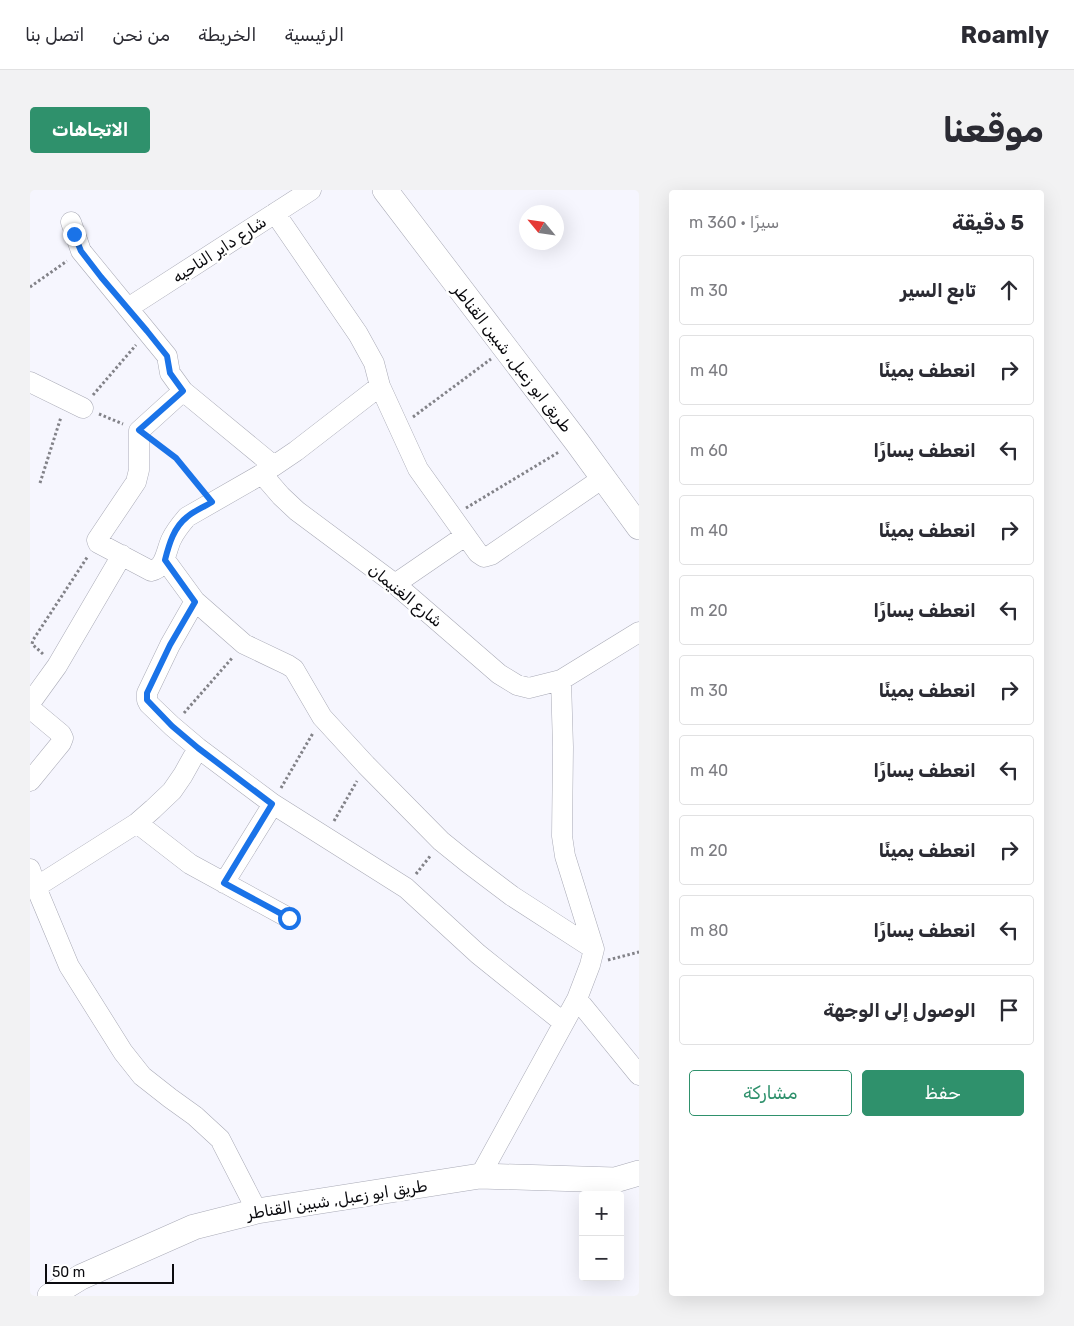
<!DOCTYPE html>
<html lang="ar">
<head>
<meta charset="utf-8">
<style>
	:root { --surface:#fff; --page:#f2f2f3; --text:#2b2b33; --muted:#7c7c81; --line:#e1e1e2; --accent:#2f916c }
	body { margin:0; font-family:Rubik,Cairo,sans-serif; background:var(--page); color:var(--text); direction:rtl }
	.controls { position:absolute; right:15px; bottom:15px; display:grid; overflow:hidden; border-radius:5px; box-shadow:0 5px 20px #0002 }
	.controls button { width:45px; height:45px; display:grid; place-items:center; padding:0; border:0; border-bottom:1px solid var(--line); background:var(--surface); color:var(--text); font:25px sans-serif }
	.compass { position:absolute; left:489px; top:15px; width:45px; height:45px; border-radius:50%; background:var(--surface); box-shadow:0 5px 20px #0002; rotate:299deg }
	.scale { position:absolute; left:15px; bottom:12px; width:129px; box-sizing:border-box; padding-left:5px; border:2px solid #0b0b0f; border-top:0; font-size:14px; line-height:18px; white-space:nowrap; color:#0b0b0f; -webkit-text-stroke:4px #fff; paint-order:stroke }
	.stop { position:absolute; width:15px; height:15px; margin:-11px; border:4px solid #1a73e8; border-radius:50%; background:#fff }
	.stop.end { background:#1a73e8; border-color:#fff; box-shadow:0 1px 5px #0008 }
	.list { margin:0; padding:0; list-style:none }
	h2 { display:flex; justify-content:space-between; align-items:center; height:65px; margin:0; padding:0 20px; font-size:21px }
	h2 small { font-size:16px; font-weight:400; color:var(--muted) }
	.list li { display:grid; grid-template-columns:32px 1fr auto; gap:15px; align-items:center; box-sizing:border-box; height:70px; margin:0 10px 10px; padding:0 10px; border:1px solid var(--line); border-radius:5px }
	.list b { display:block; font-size:19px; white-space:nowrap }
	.list em { font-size:16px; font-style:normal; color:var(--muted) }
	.actions { display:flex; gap:10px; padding:15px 20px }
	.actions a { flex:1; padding:11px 0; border:1px solid var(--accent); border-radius:5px; text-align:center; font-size:18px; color:var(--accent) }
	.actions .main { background:var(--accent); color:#fff }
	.icon { flex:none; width:28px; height:28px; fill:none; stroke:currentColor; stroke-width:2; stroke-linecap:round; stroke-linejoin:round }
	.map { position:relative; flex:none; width:609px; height:1106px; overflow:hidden; direction:ltr; border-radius:5px }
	header { display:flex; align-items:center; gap:30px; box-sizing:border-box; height:70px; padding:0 25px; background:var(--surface); border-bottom:1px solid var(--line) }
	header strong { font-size:24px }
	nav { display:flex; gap:28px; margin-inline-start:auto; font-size:18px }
	.intro { display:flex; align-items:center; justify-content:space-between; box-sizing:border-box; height:120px; padding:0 30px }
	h1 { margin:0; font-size:35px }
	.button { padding:12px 22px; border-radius:5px; background:var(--accent); color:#fff; font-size:18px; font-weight:700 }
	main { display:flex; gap:30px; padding:0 30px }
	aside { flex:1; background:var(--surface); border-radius:5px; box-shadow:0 5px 20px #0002 }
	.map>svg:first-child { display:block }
</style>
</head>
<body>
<header>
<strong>Roamly</strong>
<nav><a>الرئيسية</a><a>الخريطة</a><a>من نحن</a><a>اتصل بنا</a></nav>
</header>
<div class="intro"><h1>موقعنا</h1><a class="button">الاتجاهات</a></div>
<main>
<aside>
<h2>5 دقيقة<small>سيرًا · 360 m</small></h2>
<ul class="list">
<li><svg class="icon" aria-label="ahead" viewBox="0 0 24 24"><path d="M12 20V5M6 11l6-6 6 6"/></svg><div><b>تابع السير</b></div><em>30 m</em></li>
<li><svg class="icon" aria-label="right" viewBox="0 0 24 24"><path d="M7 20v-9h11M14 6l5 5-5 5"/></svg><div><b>انعطف يمينًا</b></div><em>40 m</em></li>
<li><svg class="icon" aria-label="left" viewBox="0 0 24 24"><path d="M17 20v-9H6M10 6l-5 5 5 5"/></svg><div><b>انعطف يسارًا</b></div><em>60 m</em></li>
<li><svg class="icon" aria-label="right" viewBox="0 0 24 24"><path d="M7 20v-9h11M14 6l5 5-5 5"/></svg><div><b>انعطف يمينًا</b></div><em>40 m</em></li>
<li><svg class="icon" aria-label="left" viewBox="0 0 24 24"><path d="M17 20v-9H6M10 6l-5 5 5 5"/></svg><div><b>انعطف يسارًا</b></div><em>20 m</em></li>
<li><svg class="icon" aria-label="right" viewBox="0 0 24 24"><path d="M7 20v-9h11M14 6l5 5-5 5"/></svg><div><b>انعطف يمينًا</b></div><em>30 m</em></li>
<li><svg class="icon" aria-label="left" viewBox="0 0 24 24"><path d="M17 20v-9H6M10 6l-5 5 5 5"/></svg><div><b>انعطف يسارًا</b></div><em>40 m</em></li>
<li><svg class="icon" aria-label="right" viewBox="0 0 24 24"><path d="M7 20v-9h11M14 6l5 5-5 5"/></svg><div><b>انعطف يمينًا</b></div><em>20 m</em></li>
<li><svg class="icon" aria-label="left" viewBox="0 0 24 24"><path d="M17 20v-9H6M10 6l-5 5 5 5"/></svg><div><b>انعطف يسارًا</b></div><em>80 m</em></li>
<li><svg class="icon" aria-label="arrive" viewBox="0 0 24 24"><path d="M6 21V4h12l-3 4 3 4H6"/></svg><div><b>الوصول إلى الوجهة</b></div></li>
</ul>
<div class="actions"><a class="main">حفظ</a><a>مشاركة</a></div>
</aside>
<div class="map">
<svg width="609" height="1106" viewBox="0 0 609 1106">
	<rect width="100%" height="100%" fill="#f6f6fe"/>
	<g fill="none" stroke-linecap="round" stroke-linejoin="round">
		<!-- minor casing -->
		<g stroke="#a9aab6" stroke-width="21">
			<path id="minor" d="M245 23 328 144 344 173 350 196 388 279 448 363 454 367 461 365 573 288
				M41 32 51 61 137 166 140 183 153 201 244 276
				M98 118 281 0
				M0 192 53 218
				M153 201 109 241V280L106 292 67 350 68 353 121 381C135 379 136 361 141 350 145 341 151 334 157 327L232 284 266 261 350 196
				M232 284 251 306 267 321 365 394 469 484 487 495 499 498 531 490 609 442
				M135 370 165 411 214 454 258 475 264 479 292 527 336 575 411 651 437 672 482 706 564 759
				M365 394 435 346
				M165 411 140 455 117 503V510L119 514 142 536 168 558 243 614 376 698 448 764 534 833
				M0 591 31 553 33 548 31 544 1 519 0 516 1 512 27 476 92 365
				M107 633 160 674 259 728
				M0 679 6 697 39 776 93 862 112 886 140 908 165 926 190 949 227 1021
				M194 693 243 614
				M6 697 107 633 123 619 142 601 153 585 168 558
				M547 809 609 885
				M450 986 547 809 560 775 564 759 535 666 532 646 533 557 531 490"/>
		</g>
		<!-- tertiary casing -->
		<g stroke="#a9aab6" stroke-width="26">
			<path id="tertiary" d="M355 0 547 252 609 337
				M20 1106 51 1087 164 1037 227 1021 450 986 585 990 609 983"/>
		</g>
		<!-- path -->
		<path stroke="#828288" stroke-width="3" stroke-dasharray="2.5 2.5" stroke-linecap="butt" d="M0 97 37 71
			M63 205 106 155
			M69 224 93 234
			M383 227 461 169
			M126 253 146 268 171 298
			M10 293 31 227
			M436 318 529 262
			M13 464 2 454 3 450 58 366
			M154 523 203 467
			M251 598 283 543
			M304 631 327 591
			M386 684 401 665
			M578 770 609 762"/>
		<!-- minor -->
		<use href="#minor" stroke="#fff" stroke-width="20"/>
		<!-- tertiary -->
		<use href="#tertiary" stroke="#fff" stroke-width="25"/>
	</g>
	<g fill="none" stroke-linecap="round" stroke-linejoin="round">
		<!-- route -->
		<path stroke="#1a73e8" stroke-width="6" d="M44 44 51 61 71 87 117 141 137 166 140 183 153 201 109 240 146 268 182 312C174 317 164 321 157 327 144 337 139 354 135 370L165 412 140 455 117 503V510L142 536 168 558 242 614 194 693 259 728"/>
	</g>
	<g text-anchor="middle" stroke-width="5" stroke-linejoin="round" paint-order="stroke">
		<!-- street labels -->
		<g font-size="16" fill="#0b0b0f" stroke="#fff">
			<text transform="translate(189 59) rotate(-33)" y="6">شارع داير الناحيه</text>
			<text transform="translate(483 168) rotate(52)" y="6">طريق ابو زعبل, شبين القناطر</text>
			<text transform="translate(376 405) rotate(39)" y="6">شارع الغنيمان</text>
			<text transform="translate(307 1009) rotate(-9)" y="6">طريق ابو زعبل, شبين القناطر</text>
		</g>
	</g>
</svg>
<div class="controls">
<button>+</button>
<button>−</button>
</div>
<svg class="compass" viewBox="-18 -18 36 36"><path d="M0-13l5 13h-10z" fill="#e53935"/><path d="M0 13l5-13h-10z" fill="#7c7c81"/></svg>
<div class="scale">50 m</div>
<div class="stop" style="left:259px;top:728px"></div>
<div class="stop end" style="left:44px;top:44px"></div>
</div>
</main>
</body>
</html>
